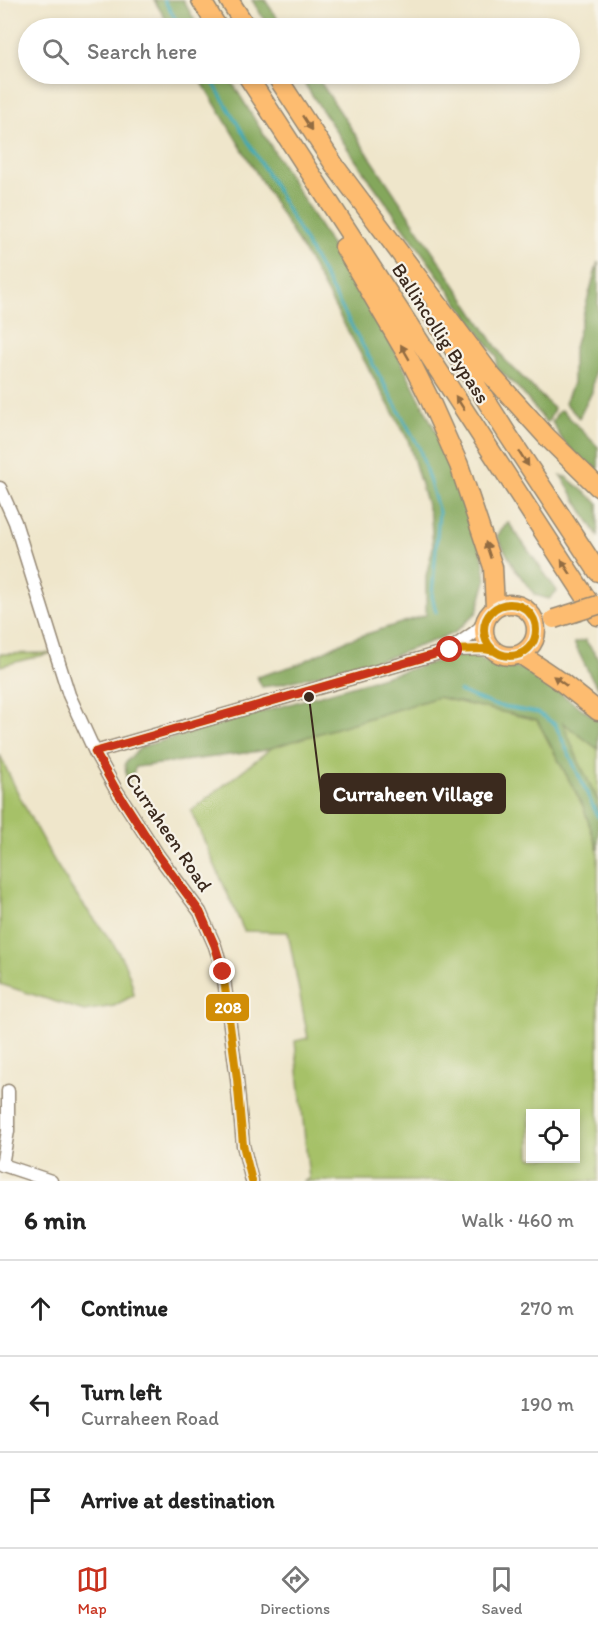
<!DOCTYPE html>
<html lang="en">
<head>
<meta charset="utf-8">
<style>
	:root { --surface:#fff; --page:#f6f6f6; --text:#222; --muted:#767676; --line:#e0e0e0; --accent:#c8321e }
	body { margin:0; font-family:Itim,sans-serif; background:var(--page); color:var(--text) }
	.controls { position:absolute; right:18px; bottom:18px; display:grid; overflow:hidden; border-radius:0px; box-shadow:0 3px 9px #0003 }
	.controls button { width:54px; height:54px; display:grid; place-items:center; padding:0; border:0; border-bottom:2px solid var(--line); background:var(--surface); color:var(--text); font:30px sans-serif }
	.stop { position:absolute; width:18px; height:18px; margin:-14px; border:4px solid #c8321e; border-radius:50%; background:#fff }
	.stop.end { background:#c8321e; border-color:#fff; box-shadow:0 2px 6px #0008 }
	.list { margin:0; padding:0; list-style:none }
	h2 { display:flex; justify-content:space-between; align-items:center; height:78px; margin:0; padding:0 24px; font-size:26px }
	h2 small { font-size:20px; font-weight:400; color:var(--muted) }
	.list li { display:grid; grid-template-columns:39px 1fr auto; gap:18px; align-items:center; box-sizing:border-box; height:96px; padding:0 24px; border-top:2px solid var(--line) }
	.list b { display:block; font-size:22px; white-space:nowrap }
	.list p { margin:0; font-size:20px; white-space:nowrap; color:var(--muted) }
	.list em { font-size:20px; font-style:normal; color:var(--muted) }
	.icon { flex:none; width:33px; height:33px; fill:none; stroke:currentColor; stroke-width:2; stroke-linecap:round; stroke-linejoin:round }
	.map { position:relative; flex:none; width:598px; height:1181px; overflow:hidden }
	.search { position:absolute; background:var(--surface); box-shadow:0 3px 9px #0003; left:18px; right:18px; top:18px; height:66px; display:flex; align-items:center; gap:15px; box-sizing:border-box; padding:0 21px; border-radius:33px; color:var(--muted); font-size:22px }
	.sheet { height:366px; background:var(--surface) }
	nav { display:flex; justify-content:space-around; align-items:center; box-sizing:border-box; height:84px; border-top:2px solid var(--line); background:var(--surface); font-size:16px; color:var(--muted) }
	nav a { display:grid; justify-items:center; gap:3px }
	nav .on { color:var(--accent) }
	.map>svg:first-child { display:block }
</style>
</head>
<body>
<div class="map">
<svg width="598" height="1181" viewBox="0 0 598 1181">
	<rect width="100%" height="100%" fill="#f7f3e8"/>
	<filter id="ink" filterUnits="userSpaceOnUse"><feTurbulence type="fractalNoise" baseFrequency=".0167" numOctaves="2"/><feDisplacementMap in="SourceGraphic" scale="12" xChannelSelector="R" yChannelSelector="G"/><feConvolveMatrix kernelMatrix="1 2 1 2 8 2 1 2 1" color-interpolation-filters="sRGB"/></filter>
	<filter id="wash" filterUnits="userSpaceOnUse"><feTurbulence type="fractalNoise" baseFrequency=".008" numOctaves="4" result="noise"/><feDisplacementMap in="SourceGraphic" scale="24" xChannelSelector="R" yChannelSelector="G"/><feGaussianBlur stdDeviation="1.35" result="paint"/><feColorMatrix in="noise" values="0 0 0 0 0 0 0 0 0 0 0 0 0 0 0 0 0 1.4 0 .05"/><feComposite in="paint" operator="in"/></filter>
	<g filter="url(#wash)">
		<rect width="100%" height="100%" fill="#efe6cb"/>
		<!-- green -->
		<path fill="#a6c168" stroke="#707643" stroke-width="1.5" fill-rule="evenodd" d="M52 653 0 666V654Z
			M438 697 537 720 583 806 598 850V1181H303L309 1179 295 1041 308 1038 288 932 244 931 191 811 274 746ZM530 1114H576V1158H530Z
			M562 722 598 749V801L579 762Z
			M0 755C21 801 44 847 72 889 94 923 129 952 134 995L114 1006 84 1011 0 984Z"/>
		<!-- forest -->
		<path fill="#84a75c" stroke="#60683d" stroke-width="1.5" d="M154 0H183L199 28H171Z
			M252 0H265L284 28H269Z
			M197 74H227L399 357 446 452 483 557 486 581 477 612 454 633 387 658 276 685 262 687 257 677 299 664 345 641 426 615V576L433 547 431 519 408 440 307 257Z
			M298 74H315L505 360 554 409 548 422 545 421 521 391 496 367 497 357 354 158Z
			M598 262V343L592 392 579 418 565 403 573 383V351Z
			M562 410 598 447V476L563 441 552 422 558 412Z
			M561 476 566 477 598 503V536Z
			M508 522 557 591 549 599 535 595 515 569 497 536Z
			M585 640 598 658V687L591 677 574 643Z
			M459 655 476 657 497 666 525 669 598 720V749L563 723 579 762 598 801V850L583 806 537 720 438 697 261 751 136 767 127 785 125 763 141 747Z"/>
		<g fill="none" stroke-linecap="round" stroke-linejoin="round">
			<!-- stream -->
			<path stroke="#3ba9b9" stroke-width="3" d="M164 0 181 28
				M208 74 271 180 419 447 439 512 432 596 436 612
				M459 691 494 705 538 713 555 724 598 817"/>
		</g>
	</g>
	<g filter="url(#ink)">
		<g fill="none" stroke-linecap="round" stroke-linejoin="round">
			<!-- minor casing -->
			<g stroke="#958874" stroke-width="15">
				<path id="minor" d="M0 488 15 522 69 695 95 752 115 788 158 855 200 912 215 946 223 972 237 1079 243 1145 252 1181
					M451 649 474 633 484 624
					M95 752 450 650 484 649 495 651
					M0 1164 51 1181
					M2 1165 8 1131V1091"/>
			</g>
			<!-- highway casing -->
			<g stroke="#958874" stroke-width="21">
				<path id="highway" d="M201 0 218 28
					M229 0 247 28
					M246 74 598 616
					M275 74 337 169 492 376 547 437 598 487
					M344 247 411 362 429 398 459 465 493 567 495 608
					M432 315 508 435 598 572
					M484 630a26 26 0 1 1 52 0a26 26 0 1 1-52 0Z
					M520 654 560 681 598 711"/>
			</g>
			<!-- minor -->
			<use href="#minor" stroke="#fff" stroke-width="12"/>
			<!-- highway -->
			<use href="#highway" stroke="#fdbc70" stroke-width="18"/>
			<!-- highway-bridge casing -->
			<g stroke="#958874" stroke-width="21" stroke-linecap="butt">
				<path id="highway-bridge" d="M554 619 598 605"/>
			</g>
			<!-- highway-bridge -->
			<use href="#highway-bridge" stroke="#fdbc70" stroke-width="18"/>
			<!-- bus-1 casing -->
			<g stroke="#f7f3e8" stroke-width="12">
				<path id="bus-1" d="M484 630a26 26 0 1 1 52 0a26 26 0 1 1-52 0Z
					M252 1181 243 1145 237 1079 223 972 215 946 200 912 158 855 115 788 95 752 450 650 484 649 495 651"/>
			</g>
			<!-- bus-1 -->
			<use href="#bus-1" stroke="#d18d06" stroke-width="8"/>
		</g>
		<!-- one-way arrows -->
		<defs><path id="oneway-solid" d="M-6-.8H1V-3.2L6.5 0L1 3.2V.8H-6Z" transform="scale(1.5)"/></defs>
		<g fill="#926c43">
			<use href="#oneway-solid" transform="translate(307 123) rotate(57)"/>
			<use href="#oneway-solid" transform="translate(405 352) rotate(-120)"/>
			<use href="#oneway-solid" transform="translate(460 403) rotate(-123)"/>
			<use href="#oneway-solid" transform="translate(524 459) rotate(57)"/>
			<use href="#oneway-solid" transform="translate(488 550) rotate(-108)"/>
			<use href="#oneway-solid" transform="translate(566 567) rotate(-123)"/>
			<use href="#oneway-solid" transform="translate(560 681) rotate(-144)"/>
		</g>
	</g>
	<g fill="none" stroke-linecap="round" stroke-linejoin="round" filter="url(#ink)">
		<!-- route -->
		<path stroke="#c8321e" stroke-width="8" d="M223 972 215 946 200 912 158 855 115 788 95 752 450 650"/>
	</g>
	<g text-anchor="middle" stroke-width="4.5" stroke-linejoin="round" paint-order="stroke">
		<!-- street labels -->
		<g font-size="20" fill="#3b2a1e" stroke="#f7f3e8">
			<text transform="translate(441 333) rotate(57)" y="7">Ballincollig Bypass</text>
			<text transform="translate(169 832) rotate(56)" y="7">Curraheen Road</text>
		</g>
	</g>
	<!-- callouts -->
	<path fill="none" stroke="#3b2a1e" stroke-width="2" d="M309 697L321 793"/>
	<circle fill="#3b2a1e" stroke="#f7f3e8" stroke-width="2" cx="309" cy="697" r="6"/>
	<rect fill="#3b2a1e" stroke="#3b2a1e" stroke-width="2" x="321" y="774" width="184" height="39" rx="6"/>
	<g font-size="21" text-anchor="middle" font-weight="bold" fill="#fff">
		<text x="413" y="801">Curraheen Village</text>
	</g>
	<rect stroke="#f7f3e8" stroke-width="2" x="205" y="993" width="45" height="29" rx="6" fill="#d18d06"/>
	<g font-size="16" text-anchor="middle" font-weight="bold" fill="#fff">
		<text x="228" y="1013">208</text>
	</g>
</svg>
<div class="controls">
<button><svg class="icon" aria-label="locate" viewBox="0 0 24 24"><circle cx="12" cy="12" r="6"/><path d="M12 2v4M12 18v4M2 12h4M18 12h4"/></svg></button>
</div>
<div class="stop" style="left:450px;top:650px"></div>
<div class="stop end" style="left:223px;top:972px"></div>
<div class="search"><svg class="icon" aria-label="search" viewBox="0 0 24 24"><circle cx="10" cy="10" r="6"/><path d="M15 15l6 6"/></svg>Search here</div>
</div>
<section class="sheet">
<h2>6 min<small>Walk · 460 m</small></h2>
<ul class="list">
<li><svg class="icon" aria-label="ahead" viewBox="0 0 24 24"><path d="M12 20V5M6 11l6-6 6 6"/></svg><div><b>Continue</b></div><em>270 m</em></li>
<li><svg class="icon" aria-label="left" viewBox="0 0 24 24"><path d="M17 20v-9H6M10 6l-5 5 5 5"/></svg><div><b>Turn left</b><p>Curraheen Road</p></div><em>190 m</em></li>
<li><svg class="icon" aria-label="arrive" viewBox="0 0 24 24"><path d="M6 21V4h12l-3 4 3 4H6"/></svg><div><b>Arrive at destination</b></div></li>
</ul>
</section>
<nav>
<a class="on"><svg class="icon" aria-label="map" viewBox="0 0 24 24"><path d="M3 6l6-2 6 2 6-2v14l-6 2-6-2-6 2zM9 4v14M15 6v14"/></svg>Map</a>
<a><svg class="icon" aria-label="directions" viewBox="0 0 24 24"><path d="M12 3l9 9-9 9-9-9zM9 14v-3h6M13 9l2 2-2 2"/></svg>Directions</a>
<a><svg class="icon" aria-label="saved" viewBox="0 0 24 24"><path d="M7 4h10v16l-5-4-5 4z"/></svg>Saved</a>
</nav>
</body>
</html>
